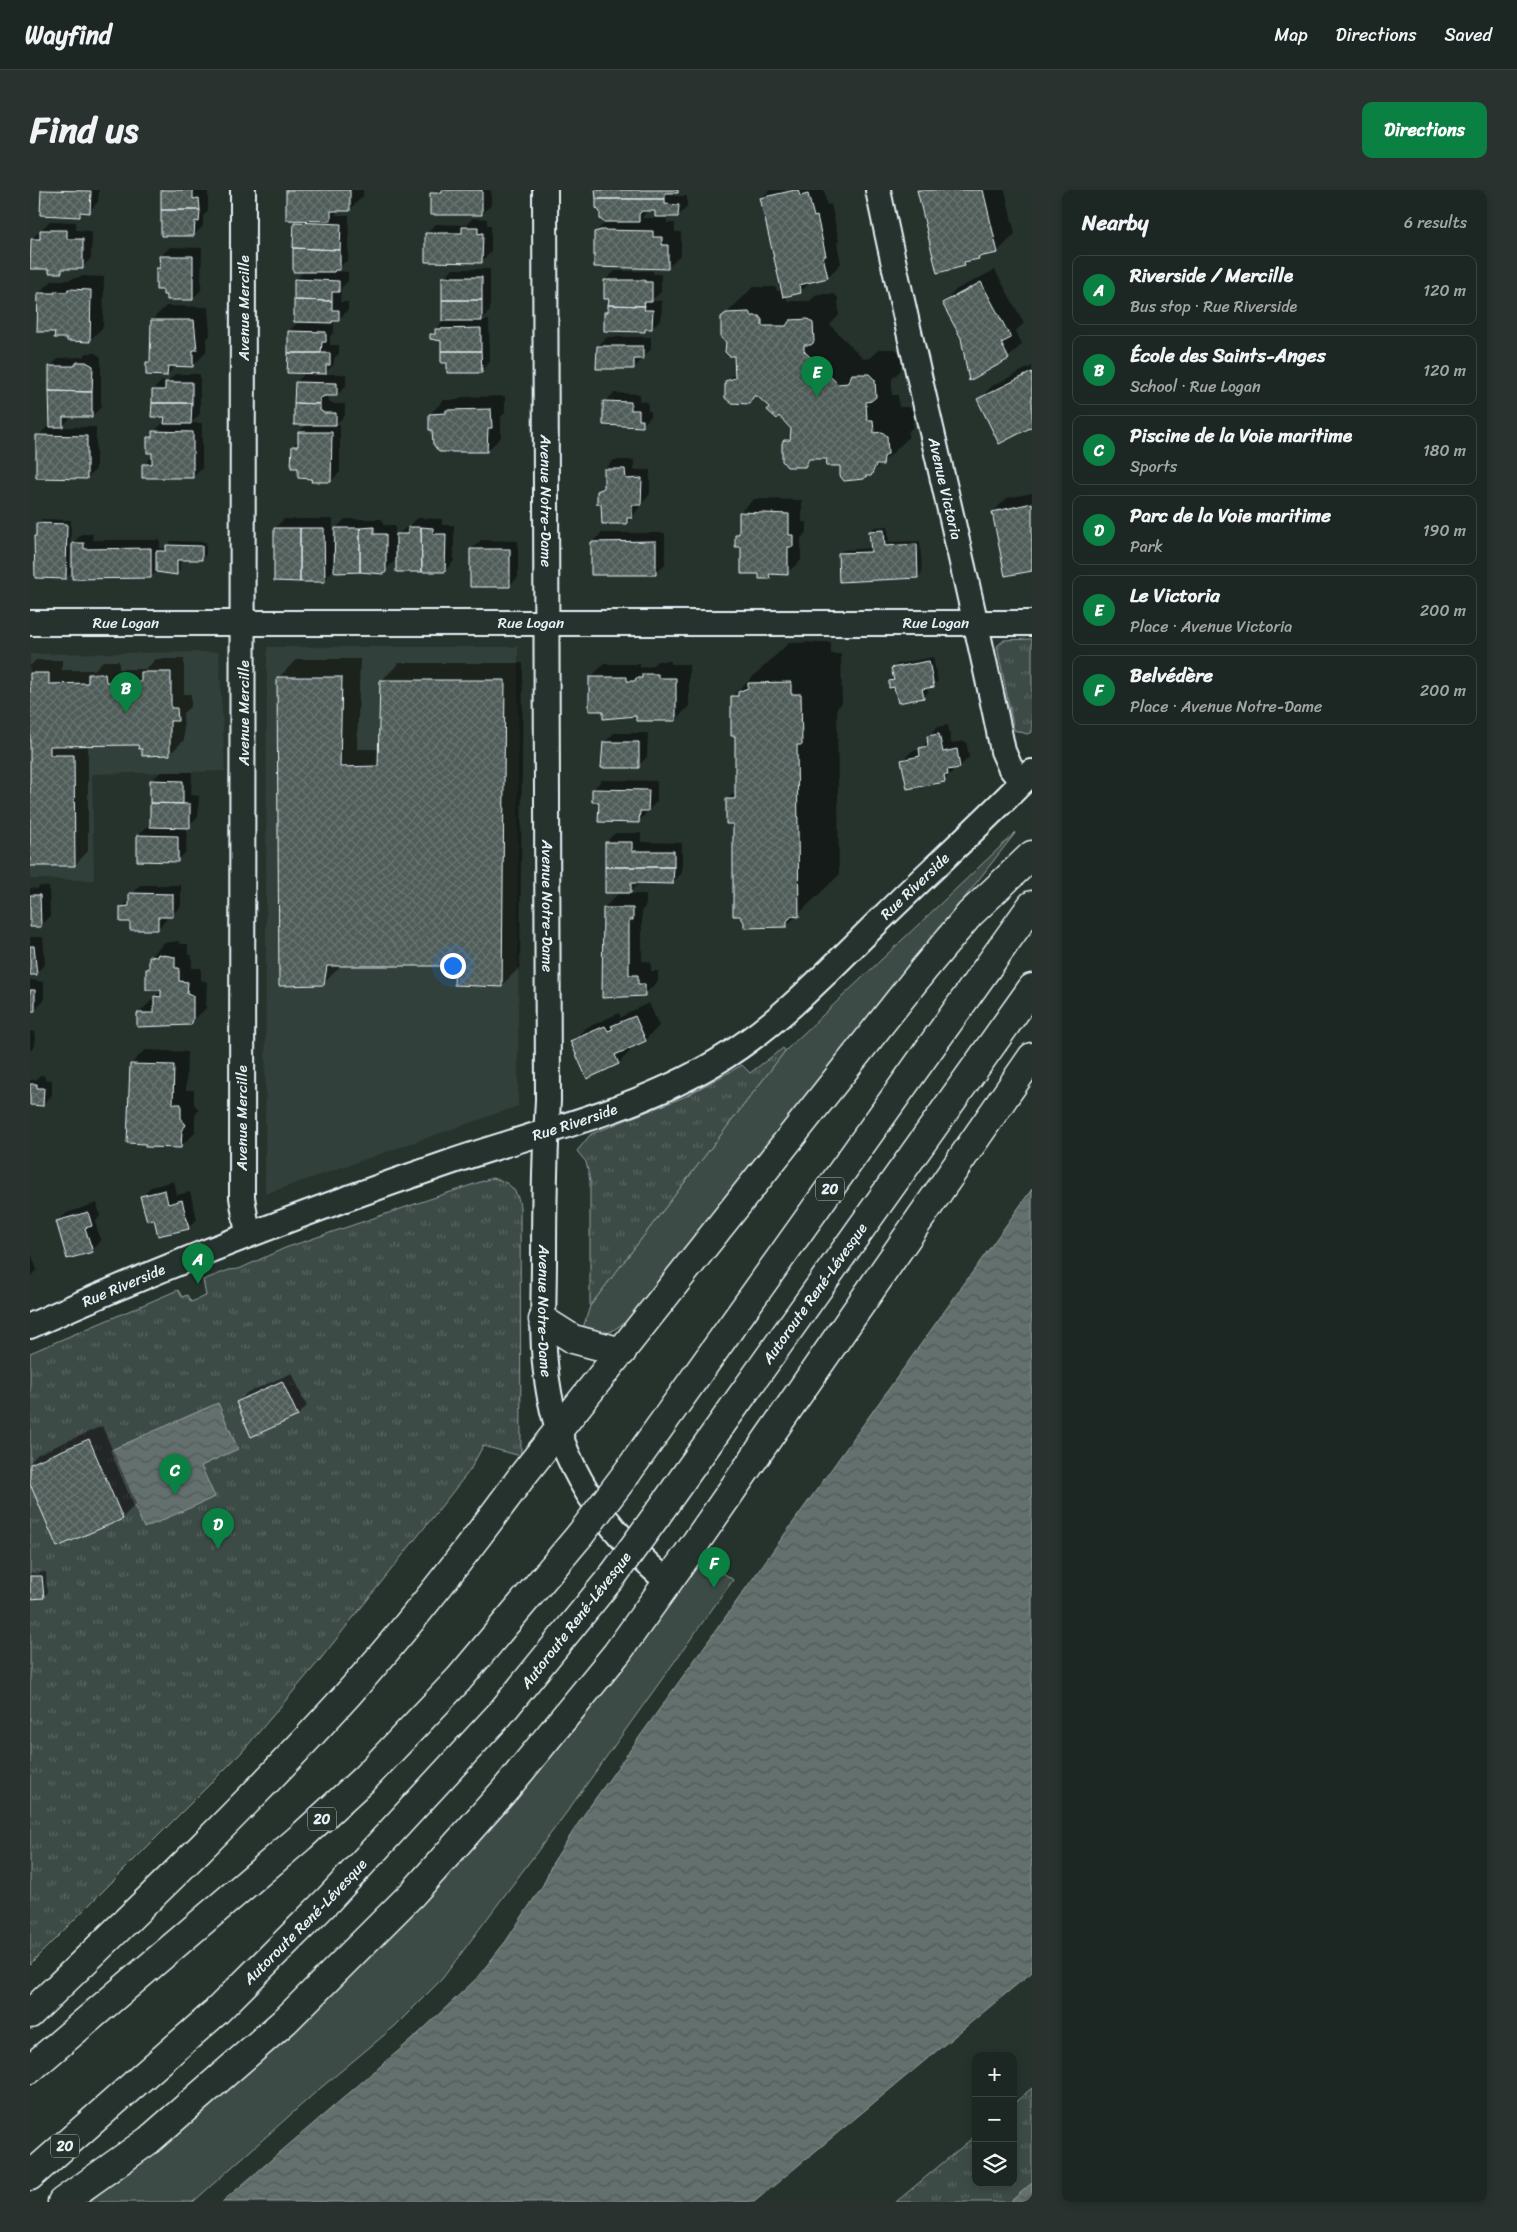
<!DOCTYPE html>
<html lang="en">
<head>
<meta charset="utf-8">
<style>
	:root { --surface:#1c2622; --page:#29322f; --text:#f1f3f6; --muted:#a0a5a5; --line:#3a4340; --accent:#0b8043 }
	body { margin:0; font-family:Sriracha,sans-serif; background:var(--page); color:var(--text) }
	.controls { position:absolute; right:15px; bottom:15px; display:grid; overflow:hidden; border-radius:10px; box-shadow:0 2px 8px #0003 }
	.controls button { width:45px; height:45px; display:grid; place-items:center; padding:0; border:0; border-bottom:1px solid var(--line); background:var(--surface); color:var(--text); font:25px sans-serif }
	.you { position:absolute; left:422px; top:775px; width:18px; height:18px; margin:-12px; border:4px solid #fff; border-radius:50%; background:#1a73e8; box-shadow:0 0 0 8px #1a73e833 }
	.badge { display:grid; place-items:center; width:32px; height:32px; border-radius:50%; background:var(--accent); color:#fff; font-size:16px; font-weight:700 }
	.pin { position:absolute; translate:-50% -41px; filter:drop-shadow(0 1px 2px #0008) }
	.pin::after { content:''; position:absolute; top:26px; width:18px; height:15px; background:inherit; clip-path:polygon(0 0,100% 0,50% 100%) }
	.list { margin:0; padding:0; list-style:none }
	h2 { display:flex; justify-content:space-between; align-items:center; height:65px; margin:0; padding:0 20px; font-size:21px }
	h2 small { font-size:16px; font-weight:400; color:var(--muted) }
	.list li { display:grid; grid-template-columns:32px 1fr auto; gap:15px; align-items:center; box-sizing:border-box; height:70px; margin:0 10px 10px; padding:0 10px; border:1px solid var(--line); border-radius:10px }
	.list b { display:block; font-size:19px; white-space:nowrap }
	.list p { margin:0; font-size:16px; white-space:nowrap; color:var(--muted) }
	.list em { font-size:16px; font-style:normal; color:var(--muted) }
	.icon { flex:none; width:28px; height:28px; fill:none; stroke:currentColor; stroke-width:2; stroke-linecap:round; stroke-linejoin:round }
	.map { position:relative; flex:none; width:1002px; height:2012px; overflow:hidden; border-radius:10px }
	header { display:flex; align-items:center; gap:30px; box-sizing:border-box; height:70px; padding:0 25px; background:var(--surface); border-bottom:1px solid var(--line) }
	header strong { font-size:24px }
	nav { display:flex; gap:28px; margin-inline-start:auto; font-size:18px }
	.intro { display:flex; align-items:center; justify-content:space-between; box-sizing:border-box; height:120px; padding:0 30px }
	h1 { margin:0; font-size:35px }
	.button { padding:12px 22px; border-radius:10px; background:var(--accent); color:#fff; font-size:18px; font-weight:700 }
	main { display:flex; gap:30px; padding:0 30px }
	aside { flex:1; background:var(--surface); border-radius:10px; box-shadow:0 2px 8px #0003 }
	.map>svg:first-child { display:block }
</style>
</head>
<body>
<header>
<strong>Wayfind</strong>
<nav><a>Map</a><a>Directions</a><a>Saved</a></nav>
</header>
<div class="intro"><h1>Find us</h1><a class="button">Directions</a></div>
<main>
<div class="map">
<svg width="1002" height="2012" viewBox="0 0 1002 2012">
	<defs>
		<pattern id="park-tufts" width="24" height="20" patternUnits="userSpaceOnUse" patternTransform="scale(1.25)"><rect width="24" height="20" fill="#3e4b47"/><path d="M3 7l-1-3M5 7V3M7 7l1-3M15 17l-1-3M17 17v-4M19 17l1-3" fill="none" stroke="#5a6562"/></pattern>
		<pattern id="water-waves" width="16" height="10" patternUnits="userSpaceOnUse" patternTransform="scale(1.25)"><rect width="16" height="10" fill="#636f6d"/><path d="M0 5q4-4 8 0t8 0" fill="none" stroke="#535a5a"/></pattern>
		<pattern id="building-cross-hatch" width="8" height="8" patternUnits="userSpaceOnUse" patternTransform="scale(1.25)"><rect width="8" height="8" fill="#505c59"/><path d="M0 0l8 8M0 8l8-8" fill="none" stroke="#697472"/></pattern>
	</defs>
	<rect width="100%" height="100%" fill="#26332d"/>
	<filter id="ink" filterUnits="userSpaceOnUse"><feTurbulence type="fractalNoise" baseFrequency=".02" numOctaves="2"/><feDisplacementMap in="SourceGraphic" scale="10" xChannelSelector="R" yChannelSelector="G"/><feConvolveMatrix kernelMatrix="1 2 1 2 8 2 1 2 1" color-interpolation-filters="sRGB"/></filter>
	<g filter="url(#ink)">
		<!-- built -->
		<path fill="#333f3a" d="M237 457H488V916L235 1004Z
			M189 462 195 581 62 584 64 690 0 689V464Z"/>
		<!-- grass -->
		<path fill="#3e4b47" stroke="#939ea0" d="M986 642 610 1122 582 1141 569 1146 553 1138 560 1116 755 861Z
			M670 1366 703 1390 536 1623 412 1789 365 1836 287 1901 163 2012H59L195 1900Z"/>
		<!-- park -->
		<path fill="url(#park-tufts)" stroke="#939ea0" d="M1002 449V542L997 544 984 540 967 456 974 450Z
			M753 858 755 861 560 1116V991L556 972 547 961 561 944 654 907 712 875 720 883Z
			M462 988C479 991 488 1000 490 1017L491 1266 453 1256 440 1280 289 1471 212 1562 0 1774V1163L148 1100 152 1107 157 1105 161 1112 176 1106 173 1090 199 1080 209 1079 255 1058Z
			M1002 1898V2012H866L946 1945V1993H983V1914Z"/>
		<!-- water -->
		<path fill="url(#water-waves)" stroke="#98a3a5" d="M1002 999V1782L724 2012H192L388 1844 446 1789 476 1751 513 1695 522 1674 555 1623Z
			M188 1213 208 1259 171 1276 185 1307 114 1338 81 1260Z
			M1002 1993V2012H980Z"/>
		<!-- shadow -->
		<path fill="#0007" fill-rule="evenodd" d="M12 0H69L68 12 59 21H54L50 25 11 24Z
			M132 0H178V21L173 26V36L164 45Z
			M258 0H333V6L319 20H310L305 25H319L318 70 304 81 318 82V91L311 98 310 112H318V120L309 129H304L300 133H304V142L300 146V155H309V164L304 168V174L294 184H316V196L307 205H298L299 211 304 214H315V225L306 234H310V282L301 291 283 287 269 276 263 256 269 250V242L278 234 264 224 266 192 277 182 259 141 269 131 266 89 274 81 265 32 269 29Z
			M405 0H461V15L452 24 402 4Z
			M567 0H650L644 2V6H657V17L648 26H637V33H645V42H651V64L637 78 565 42 577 31ZM618 20H626V28H612Z
			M740 0H794L797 15 801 14 809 51 807 53 811 73 798 87 782 91 770 102 757 105V111H780L787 104H804L808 108 809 125 800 135 834 169 840 168 849 159H865L871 164V180L862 189V205H868L869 217H878L883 220V237L879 241 878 248 840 285 798 268 783 267 774 276 755 250 762 244V238L727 205 719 213 697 191 706 182 705 165 697 152 692 128 723 97H745L747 101H753L731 8Z
			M889 0H975L985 44 967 62 952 65 939 70 934 75Z
			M443 28 457 29V35H461V62L452 71 396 43 406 34 436 35Z
			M20 31 46 32V40L62 41 61 68 52 78 36 77 31 82 20 78 2 49Z
			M140 57 172 58 171 100 162 109 138 104 127 78 131 75 130 67Z
			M423 79H460V121L451 130H459L460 172 451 182 418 171 412 150 401 144 416 129 413 88Z
			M965 80 994 133 986 141 992 154 978 168 932 148 913 113 927 99Z
			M585 81H623V84H631V102L621 111H632L631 129 622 138H617L614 141 575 123 579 119 580 107 575 90Z
			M53 86 74 87 73 137 59 151 38 147 9 103 23 90H38Z
			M136 116 178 117 180 145 177 149 176 162 163 176 146 175 137 185 117 172 121 168 122 130Z
			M577 147H621V159L604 178 568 156Z
			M57 163H65L71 167V217L62 226H42L32 237H66V279L57 288 8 246 17 237H21L20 177 29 168 53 167Z
			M1002 176V236L949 210 962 196Z
			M145 184H170V224L161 233H172V278L163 287 114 275 123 265 118 247 133 233H136V226L123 200 132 191H138Z
			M584 203 610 204 609 211 618 212V221H621V226L612 236 575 212Z
			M475 206V223L471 227V247L457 261 400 224 414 210H428L431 207Z
			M584 270H604V280H620V304L597 333 573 313 568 301 575 295V279Z
			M1002 303V379L963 322 977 308Z
			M724 309 772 310V332H777V342L771 348V370L757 383H743L739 388 730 383 707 344 710 341V322Z
			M388 328 412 329V335H424V371L415 381 367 369 353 382 303 380 294 391 245 338 254 329H303V375H306V338L315 329H352L353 335H365V361H367L368 344Z
			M12 329 41 330 40 384 36 388 4 368 7 334Z
			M858 336 859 352 890 351 892 383 888 387 809 364 813 360 842 358 841 341 845 337Z
			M572 343H635V374L626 383 562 352Z
			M52 344H63L62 350H130V359L137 357 141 351 176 352V365L171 369H150V380L146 384 127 381 120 387 43 388V353Z
			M451 350 488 351V387L479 396 441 360Z
			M801 452V464H811L812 513 807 518 809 685 756 736 705 633 697 609 706 601V545L702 506 759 453Z
			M903 467 908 491 903 495 896 497 898 502 893 507 860 492 864 487 863 478 867 474Z
			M126 469H154V504H161V516L153 523 154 550 140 564 113 558 110 554H58V661L45 675H0V476L6 470H32V480H64L73 471H89V479H116Z
			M267 469H330L327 559H349L351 491 369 473H493L490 777 472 795 426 775H312L293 794 249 487Z
			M627 471H641V474H659V516L646 530 575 520 560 488 574 474H610V478L622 476Z
			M918 535 921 553 936 551 939 567 930 576 923 578V581L914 591 873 570 882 561 890 560 899 550 898 546 907 537Z
			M584 543H618L617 567 608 576 575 552Z
			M131 582H162L161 605 169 606 168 627 157 636 156 662 147 671 108 645 117 636H121V591Z
			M572 590 627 591V611L609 631 570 611 563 599Z
			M585 643H611V652L652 653V683L643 692H610L601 701 576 652Z
			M110 695H151V716L142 725H137L136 730 127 739 101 731 92 718Z
			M10 696 19 697 20 727 10 736H0V698L7 699Z
			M588 704H616V715L612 720V771L621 772V781H628V791L614 805 573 807 574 718Z
			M0 747H13L15 774 6 783H0Z
			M149 751V754H158V765H162V778H171V790L177 792 176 818 162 832 109 823 133 799 117 779 120 776V767L134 753Z
			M0 790 14 792V811L5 820H2L0 824Z
			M619 813 629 836 615 850 601 856 602 859 589 873 542 852 556 838 589 823 591 828 597 823Z
			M0 841 5 842V856L0 861Z
			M115 860 157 862 156 900H164V914L169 920 165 925V943L151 956 101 874Z
			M10 885 15 886V889L22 890V905L13 914H0V890H6Z
			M144 991 147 1005 160 1002 167 1029 158 1038 125 1028 112 1006 121 997Z
			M67 1013 70 1026 65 1032 71 1051 62 1061 27 1032 37 1023Z
			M0 1060 7 1080 0 1087Z
			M262 1183 277 1216 268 1225 222 1245 207 1213 216 1203Z
			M72 1236 106 1314 92 1328 0 1291V1272L8 1264Z
			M16 1382 17 1403 13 1407 0 1408V1383Z"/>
		<!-- building -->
		<path fill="url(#building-cross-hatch)" stroke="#e8f1f8" d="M11 0 61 1 60 23 50 22V27L10 25Z
			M131 0H163V9L169 8 170 20H131Z
			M256 0H320V21H301V31L256 30Z
			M412 0H452V25H400V3H412Z
			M565 0H648V3H635V9H566Z
			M765 0H768L770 6 778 4 784 27 787 26 796 66H793L798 88 769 95 771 103 753 107 730 8Z
			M887 0H953L968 63 948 67 949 69 934 72 935 76 907 83Z
			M566 9H635V14L649 15 648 27H625V21H612L609 24V32H574L570 29V22L566 18Z
			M131 20H170L169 32 165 31 164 46H131Z
			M264 32 311 34 310 60 263 58Z
			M432 37H448V44L453 43 452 73 395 72V43H432Z
			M10 40H37V49H53V79H32V83H19V79H0L1 49H10Z
			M571 40 623 41V47H632V55H638V79L564 77V42Z
			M263 58 310 60V80H305L304 82H263Z
			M129 66H163V110H137V105H133V100H126V78H130Z
			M412 87H452V110H412Z
			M264 89 309 91V102H302V111L264 110Z
			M574 90H615V92H622V112H614L615 116 578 115 579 109H574Z
			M951 92 981 148 971 153 979 169 939 191 931 148 912 113Z
			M38 99 61 100 60 152 37 151V148H24L25 142H7L8 103H25V101L37 102Z
			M264 110 302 111V120H309V131H302V133L264 132Z
			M412 110H452V131H412Z
			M578 115 615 116 614 120H623L622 139H615V142L574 141V122H578Z
			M719 122 722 126H729L732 130V136H756L760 130 778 129 783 133 784 152 781 155H774V161L808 194 818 193 822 184H839L845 190 846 207 841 211 836 212 837 230H843L844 243 852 242 857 246 858 264 854 267 853 275H846L841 286H836L834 289 814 291 810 286V276H796L797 269H779L775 277H757L752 271V253L754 250H760L761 239 749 226 747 229 737 220 739 217 727 206H724L719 214 701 213 695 208V191L705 188 704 166H699L695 162 696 152 691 148V127L696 123Z
			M121 130H164L167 160H163V177L138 176 137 186 116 185V172H120Z
			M451 138V161H411V151L400 149V144H405V139Z
			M258 141 296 142V152H292L291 163H258Z
			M567 156H613V169H604V179H566Z
			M411 161H451L452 183H417V173H411Z
			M258 163H300V175H296V184L257 183Z
			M47 172H56L63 176 62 202 19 201V176H44Z
			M1002 182V237L969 254 947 209Z
			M135 192H162V213H122V200H135Z
			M265 192 307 193V206H295L290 208V214L264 213Z
			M19 201 62 202V227H33V237H20Z
			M573 211 601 212V220H609V230H613V237L573 235Z
			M122 213H162L161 234H134L135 227H121Z
			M264 213 290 214V220L294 223H306V235H264Z
			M461 219 462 238H458L457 262H409L403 254 402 240H399V224L416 223V220Z
			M122 241 163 242V288H112V274H122V263H117V247H122Z
			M268 242H302L301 292H281L282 289 268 288V278H261L262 256H268Z
			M6 245 57 246V289L6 288Z
			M574 279H595L596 289 612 288 611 315H602V328H597V334H572L571 314H567V301L574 298Z
			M1002 313V381L975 386 962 322Z
			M709 322 759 324V345H763V357H758V385L739 384 740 389H729V384H711V357H705V344H709Z
			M6 333 37 334 36 389 5 388 4 346H6Z
			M344 337V344H356V382L353 384 330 382V338Z
			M378 337H391L392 382H366V344H378Z
			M391 337 403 338V344H416L415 382H392Z
			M244 338H270V392L244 391Z
			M270 338H294L295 392H270Z
			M305 338H330V382L307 383 304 381Z
			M854 340 855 356 887 354 888 388 809 392 808 363 841 362 839 341Z
			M626 351V385H561V352Z
			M42 353H54V359L121 358V388L42 389Z
			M136 355 172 356V370H147V385L126 382V361H136Z
			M440 359H480V397H440Z
			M899 471 904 497 892 499 894 508 868 513 864 497 859 498V491L864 490 861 478Z
			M111 482H141V518H147L148 531H140V565L112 566V559H109L108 555 20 556V565H44L45 676H0V483H19V494L58 493V484H75L76 492H111Z
			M612 484H628V488H646V531H606V526L573 529V521H559V487H597V491H605L606 488H612Z
			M247 487H312L310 577 348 576 350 490H475L472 797 424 795 425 776H297L294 795 249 796Z
			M761 492V504H771L772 555H767L769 727 762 726 757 731V737L714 738V732L710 726H703V634H696V609H705V546H701V506H708V502L718 498V493Z
			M909 544 913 562 927 559 930 578 917 580 918 585H914L915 592 877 599 871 570 890 566 889 558 898 556 897 546Z
			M573 552H609V578H571Z
			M120 590 153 591V614L120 613Z
			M562 599 619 600 618 621H610L609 633 568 632 569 612H562Z
			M120 613 160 614V638L120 637Z
			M107 645 148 646V672L107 671Z
			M575 652H602V661H644V677H575Z
			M575 677H644L643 694 601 693V703H575Z
			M99 703 143 704V727H128V740H100V732H90V717L99 716Z
			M0 705H10L11 737H0Z
			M573 718H603V730H599V785H608V794H615V806L572 808Z
			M0 756H4L7 785H0Z
			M128 764 145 767V778H149V791L158 792 157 804 163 806V830L161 835 107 837V823H124V806L131 807V800H116V779H119V766L127 767Z
			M0 800H5V821H0Z
			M605 826 616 851 585 865 589 874 557 889 540 851 575 836 578 841 583 839 581 836Z
			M100 874 144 875 143 914H151V928L156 935 152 940 151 958 115 957V954L97 953Z
			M0 894H7V898H14L13 916 0 915Z
			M135 1000 138 1014 152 1010 159 1039 128 1046 124 1029 117 1031 110 1006Z
			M58 1022 62 1036 55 1038 63 1062 37 1069 26 1031Z
			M252 1191 268 1226 221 1247 206 1212Z
			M59 1249 93 1329 27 1357 0 1294V1274Z
			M0 1386H12L14 1408 0 1409Z"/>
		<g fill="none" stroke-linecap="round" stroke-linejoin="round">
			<!-- minor casing -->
			<g stroke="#e8f1f8" stroke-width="28">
				<g id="minor">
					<path d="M213 0 212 1007 218 1045"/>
					<path id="s1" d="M515 0 518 910C515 963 514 1016 514 1069 514 1109 511 1150 517 1190 529 1276 573 1337 638 1392"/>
					<path id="s2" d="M848 0C887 188 935 373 973 561L980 577 992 592"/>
					<path id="s3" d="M0 433H1002"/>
					<path id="s4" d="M0 1136C136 1075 274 1022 415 974 506 942 604 922 688 871 751 833 803 776 855 725 904 677 955 631 1002 582"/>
				</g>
			</g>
			<!-- highway casing -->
			<g stroke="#e8f1f8" stroke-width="31">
				<g id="highway">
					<path d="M513 1130 543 1149 592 1162"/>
					<path d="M597 1283 1002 715"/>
					<path id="s5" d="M627 1325 1002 798"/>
					<path d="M0 1824C109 1719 218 1615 319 1503 381 1434 438 1360 493 1285L894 779 940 724 1002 665"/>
					<path d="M0 1879 271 1647 335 1588 429 1489 550 1345"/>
					<path id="s6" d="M0 1986 186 1822 298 1710 470 1524 584 1384"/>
					<path d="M32 2012 119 1950 255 1831 383 1703 475 1600 587 1463 655 1368 1002 867"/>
				</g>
			</g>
			<!-- minor -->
			<use href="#minor" stroke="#26332d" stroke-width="24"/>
			<!-- highway -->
			<use href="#highway" stroke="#26332d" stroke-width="28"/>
			<!-- highway-bridge casing -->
			<g stroke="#e8f1f8" stroke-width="31" stroke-linecap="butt">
				<path id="highway-bridge" d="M550 1345 597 1283
					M584 1384 627 1325"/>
			</g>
			<!-- highway-bridge -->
			<use href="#highway-bridge" stroke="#26332d" stroke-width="28"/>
		</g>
	</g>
	<g text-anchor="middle" stroke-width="4.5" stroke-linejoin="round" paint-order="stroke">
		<!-- shield labels -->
		<g fill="#26332d" stroke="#aeb8bb" stroke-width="1">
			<rect x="786" y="987.5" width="28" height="23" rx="4"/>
			<rect x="278" y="1617.5" width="28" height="23" rx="4"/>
			<rect x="21" y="1944.5" width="28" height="23" rx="4"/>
		</g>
		<g font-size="14" font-weight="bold" fill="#e8f1f8">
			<text x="800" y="1004">20</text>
			<text x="292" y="1634">20</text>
			<text x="35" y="1961">20</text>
		</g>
		<!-- street labels -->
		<g font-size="15" fill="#e8f1f8" stroke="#26332d">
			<text transform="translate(214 118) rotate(-90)" y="5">Avenue Mercille</text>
			<text dy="5" stroke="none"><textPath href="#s2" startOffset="306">Avenue Victoria</textPath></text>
			<text dy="5" stroke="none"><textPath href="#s1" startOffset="311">Avenue Notre-Dame</textPath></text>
			<text dy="5" stroke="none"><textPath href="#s3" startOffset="96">Rue Logan</textPath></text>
			<text dy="5" stroke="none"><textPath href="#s3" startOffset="501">Rue Logan</textPath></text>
			<text dy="5" stroke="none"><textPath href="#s3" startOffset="906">Rue Logan</textPath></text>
			<text transform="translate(214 523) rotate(-90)" y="5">Avenue Mercille</text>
			<text dy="5" stroke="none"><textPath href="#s4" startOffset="1002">Rue Riverside</textPath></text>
			<text dy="5" stroke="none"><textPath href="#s1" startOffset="716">Avenue Notre-Dame</textPath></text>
			<text transform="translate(212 928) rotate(-90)" y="5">Avenue Mercille</text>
			<text dy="5" stroke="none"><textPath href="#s4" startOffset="582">Rue Riverside</textPath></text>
			<text dy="5" stroke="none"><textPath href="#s4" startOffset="102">Rue Riverside</textPath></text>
			<text dy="5" stroke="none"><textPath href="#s5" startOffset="272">Autoroute René-Lévesque</textPath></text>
			<text dy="5" stroke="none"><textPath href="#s1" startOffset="1121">Avenue Notre-Dame</textPath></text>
			<text transform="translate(546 1430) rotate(-52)" y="5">Autoroute René-Lévesque</text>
			<text dy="5" stroke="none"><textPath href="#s6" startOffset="375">Autoroute René-Lévesque</textPath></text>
		</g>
	</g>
</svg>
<div class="controls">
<button>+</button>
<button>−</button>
<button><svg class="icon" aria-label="layers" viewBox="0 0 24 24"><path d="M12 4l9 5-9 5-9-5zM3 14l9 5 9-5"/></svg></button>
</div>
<div class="you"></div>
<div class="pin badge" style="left:168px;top:1094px">A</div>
<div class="pin badge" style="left:96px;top:523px">B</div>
<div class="pin badge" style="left:145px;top:1305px">C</div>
<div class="pin badge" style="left:188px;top:1359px">D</div>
<div class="pin badge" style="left:787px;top:207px">E</div>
<div class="pin badge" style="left:684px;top:1398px">F</div>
</div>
<aside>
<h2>Nearby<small>6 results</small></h2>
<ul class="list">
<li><span class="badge">A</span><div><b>Riverside / Mercille</b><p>Bus stop · Rue Riverside</p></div><em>120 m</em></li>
<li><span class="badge">B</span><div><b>École des Saints-Anges</b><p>School · Rue Logan</p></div><em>120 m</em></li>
<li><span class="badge">C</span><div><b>Piscine de la Voie maritime</b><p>Sports</p></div><em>180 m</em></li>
<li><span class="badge">D</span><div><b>Parc de la Voie maritime</b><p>Park</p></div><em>190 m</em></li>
<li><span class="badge">E</span><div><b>Le Victoria</b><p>Place · Avenue Victoria</p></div><em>200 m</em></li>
<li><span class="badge">F</span><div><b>Belvédère</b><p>Place · Avenue Notre-Dame</p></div><em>200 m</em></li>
</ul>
</aside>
</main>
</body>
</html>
